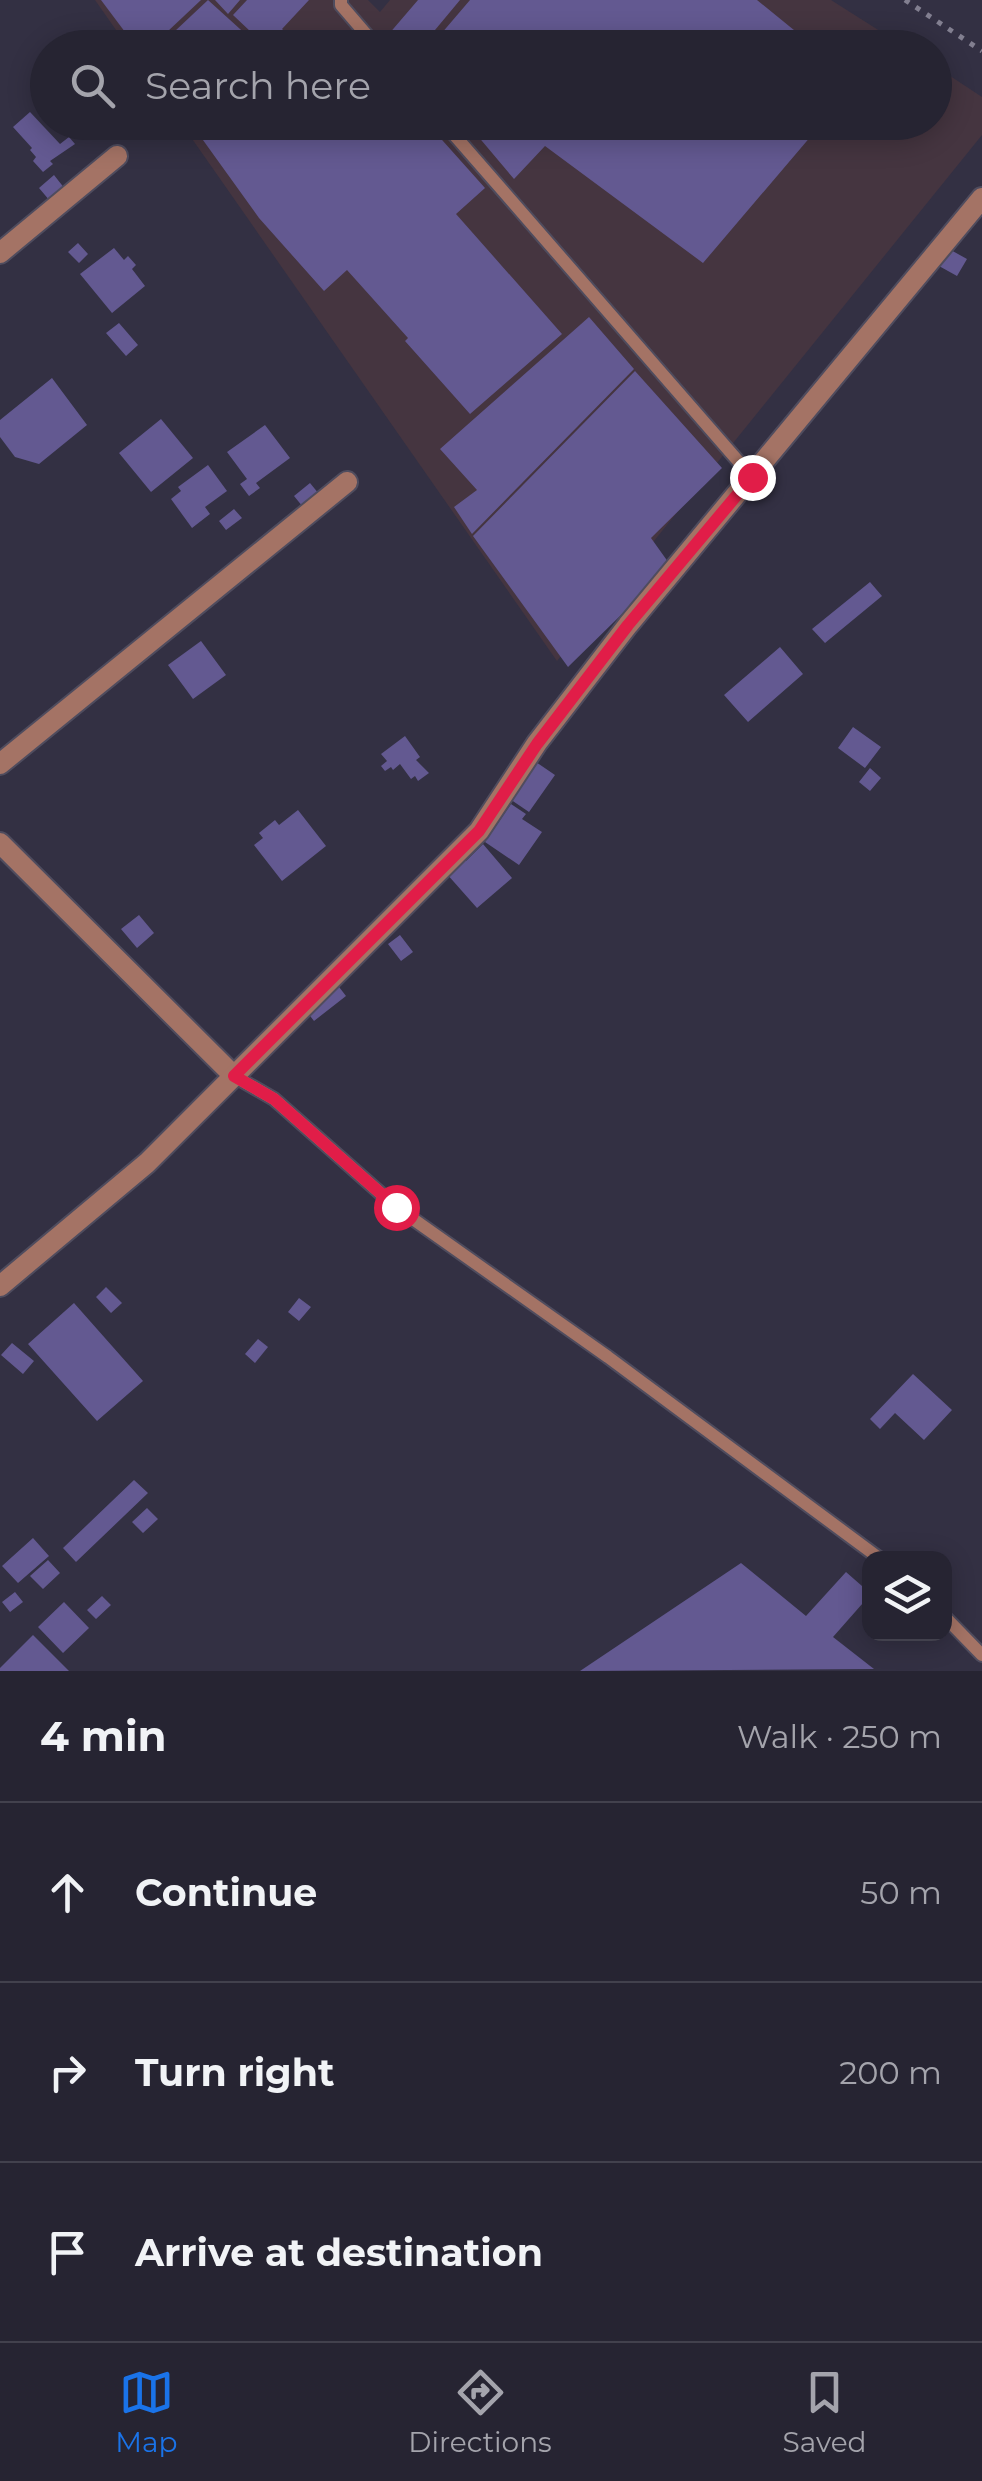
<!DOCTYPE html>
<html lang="en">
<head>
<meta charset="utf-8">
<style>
	:root { --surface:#262432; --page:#32303e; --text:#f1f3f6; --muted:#a4a4ac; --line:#42414d; --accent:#1a73e8 }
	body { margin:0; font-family:Montserrat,sans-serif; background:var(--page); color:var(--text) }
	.controls { position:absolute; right:30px; bottom:30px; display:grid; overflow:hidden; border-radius:20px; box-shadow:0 5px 25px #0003 }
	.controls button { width:90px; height:90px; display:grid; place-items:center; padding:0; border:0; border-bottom:2px solid var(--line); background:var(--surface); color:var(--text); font:50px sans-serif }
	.stop { position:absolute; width:30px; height:30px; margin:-22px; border:8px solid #e11d48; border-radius:50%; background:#fff }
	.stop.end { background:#e11d48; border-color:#fff; box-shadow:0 2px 10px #0008 }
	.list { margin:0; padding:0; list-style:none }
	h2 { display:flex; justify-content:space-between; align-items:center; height:130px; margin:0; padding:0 40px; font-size:42px }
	h2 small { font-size:32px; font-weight:400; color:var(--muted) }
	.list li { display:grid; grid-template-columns:65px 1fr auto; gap:30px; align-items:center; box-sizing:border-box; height:180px; padding:0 40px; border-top:2px solid var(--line) }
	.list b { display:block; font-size:38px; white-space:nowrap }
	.list em { font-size:32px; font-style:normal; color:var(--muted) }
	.icon { flex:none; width:55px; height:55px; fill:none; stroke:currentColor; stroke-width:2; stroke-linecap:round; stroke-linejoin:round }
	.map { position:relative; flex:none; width:982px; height:1671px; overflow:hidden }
	.search { position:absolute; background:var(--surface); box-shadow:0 5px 25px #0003; left:30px; right:30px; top:30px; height:110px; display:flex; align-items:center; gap:25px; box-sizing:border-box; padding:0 35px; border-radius:55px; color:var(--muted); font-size:38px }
	.sheet { height:670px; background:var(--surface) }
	nav { display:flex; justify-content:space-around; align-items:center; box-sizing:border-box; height:140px; border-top:2px solid var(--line); background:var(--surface); font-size:28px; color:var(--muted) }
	nav a { display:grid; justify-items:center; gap:5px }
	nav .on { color:var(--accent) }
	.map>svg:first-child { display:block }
</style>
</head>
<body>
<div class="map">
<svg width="982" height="1671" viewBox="0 0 982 1671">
	<rect width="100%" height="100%" fill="#333043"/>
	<!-- commercial -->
	<path fill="#453540" d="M95 0H368L380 12 390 0H831L905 47H128Z
		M935 66 982 97V135L557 661 181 123 934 122Z"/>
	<!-- building -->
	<path fill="#635991" d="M101 0H201L150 48H137Z
		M208 0 261 48H157Z
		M215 0H240L228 14Z
		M247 0H309L282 29 302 48H268L233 15Z
		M418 0H460L420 48H403L388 35Z
		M470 0H757L816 48H429Z
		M30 112 60 144 69 137 75 144 50 161 53 164 43 172 33 161 36 157 30 150 32 148 13 127Z
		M190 122H426L485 188 456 214 562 334 470 414 405 341 408 338 347 270 324 291 259 218Z
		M466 122H823L703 263 545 146 514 179Z
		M54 175 65 189 50 201 39 188Z
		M78 243 88 254 79 263 68 252Z
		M114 248 124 260 128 256 136 265 132 269 145 286 112 313 80 274Z
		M949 249 967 259 957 276 939 266Z
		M589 317 634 369 472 534 454 507 477 490 440 449Z
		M119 323 138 345 126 356 106 333Z
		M635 371 722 468 651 538 671 566 568 667 473 536Z
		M52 378 87 425 39 464 15 457 0 437V420Z
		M161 419 193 458 151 492 119 453Z
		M265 425 290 458 256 483 260 488 249 496 240 484 247 479 227 452Z
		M208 465 227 491 205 507 210 514 192 528 171 499 181 491 178 487Z
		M310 483 319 494 303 507 294 496Z
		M234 509 242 518 226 530 219 521Z
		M870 582 882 596 825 643 812 629Z
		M201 641 226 675 193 699 168 665Z
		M780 647 803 674 748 722 724 695Z
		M853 727 881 747 865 768 838 748Z
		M405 736 420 757 416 760 429 773 418 781 415 776 411 779 400 764 393 770 391 767 385 771 381 766 387 761 381 754Z
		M533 760 555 775 529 812 507 797Z
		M870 768 881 778 870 791 859 782Z
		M511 804 526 814 522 819 542 832 519 865 485 842Z
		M298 810 326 846 282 881 254 845 263 838 259 833 275 820 279 825Z
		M483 844 512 878 477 908 446 873 464 858 466 861Z
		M139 915 154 933 137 948 121 929Z
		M400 935 413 952 401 961 388 944Z
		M336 983 346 996 314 1021 304 1008Z
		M106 1287 122 1303 111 1313 96 1297Z
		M299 1298 311 1307 299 1321 288 1312Z
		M74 1303 143 1381 97 1421 28 1344Z
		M258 1339 268 1347 255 1363 245 1354Z
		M12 1343 34 1361 23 1374 1 1355Z
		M913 1374 952 1410 924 1440 895 1413 880 1429 870 1419Z
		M134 1480 148 1493 76 1562 63 1548Z
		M147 1508 158 1519 143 1533 132 1522Z
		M33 1538 49 1556 18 1583 2 1566Z
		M48 1560 60 1573 43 1589 30 1576Z
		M741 1563 806 1616 846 1572 870 1593V1595L833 1637 874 1669 580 1671Z
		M15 1592 23 1602 10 1612 2 1602Z
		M102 1596 111 1605 96 1619 87 1610Z
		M64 1602 89 1628 63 1653 38 1627Z
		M33 1635 69 1671H0V1668Z"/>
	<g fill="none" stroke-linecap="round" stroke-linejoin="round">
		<!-- service casing -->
		<g stroke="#4f4c5e" stroke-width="16">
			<path id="service" d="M341 0V5L378 48
				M443 122 752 477
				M234 1076 274 1099 396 1207 608 1357 879 1558
				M944 1616 982 1655"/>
		</g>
		<!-- minor casing -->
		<g stroke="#4f4c5e" stroke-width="24">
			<path id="minor" d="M0 253 117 156
				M0 764 347 482
				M0 843 234 1076"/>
		</g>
		<!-- tertiary casing -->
		<g stroke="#4f4c5e" stroke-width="24">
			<path id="tertiary" d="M0 1286 147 1163 479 831 537 743 628 625 982 198"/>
		</g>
		<!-- path -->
		<path stroke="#827f90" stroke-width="5" stroke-dasharray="5 8" stroke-linecap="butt" d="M905 0 982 51"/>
		<!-- service -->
		<use href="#service" stroke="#a47365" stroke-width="12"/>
		<!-- minor -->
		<use href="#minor" stroke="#a47365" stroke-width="20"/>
		<!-- tertiary -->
		<use href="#tertiary" stroke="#a47365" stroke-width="20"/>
	</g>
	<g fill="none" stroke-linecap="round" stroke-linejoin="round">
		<!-- route -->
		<path stroke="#e11d48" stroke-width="12" d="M396 1207 274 1099 234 1076 479 831 537 744 628 625 752 477"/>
	</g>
</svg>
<div class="controls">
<button><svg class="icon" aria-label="layers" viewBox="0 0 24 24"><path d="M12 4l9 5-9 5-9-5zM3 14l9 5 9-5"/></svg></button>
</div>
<div class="stop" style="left:396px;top:1207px"></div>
<div class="stop end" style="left:752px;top:477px"></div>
<div class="search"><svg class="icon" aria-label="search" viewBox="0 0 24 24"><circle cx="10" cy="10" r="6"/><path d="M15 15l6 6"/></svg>Search here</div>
</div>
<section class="sheet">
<h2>4 min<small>Walk · 250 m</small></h2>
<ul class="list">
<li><svg class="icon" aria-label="ahead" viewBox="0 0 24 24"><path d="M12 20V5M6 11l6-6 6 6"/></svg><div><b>Continue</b></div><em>50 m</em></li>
<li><svg class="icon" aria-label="right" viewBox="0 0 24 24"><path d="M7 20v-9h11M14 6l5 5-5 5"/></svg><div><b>Turn right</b></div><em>200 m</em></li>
<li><svg class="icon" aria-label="arrive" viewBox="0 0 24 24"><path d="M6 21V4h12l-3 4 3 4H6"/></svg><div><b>Arrive at destination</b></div></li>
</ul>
</section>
<nav>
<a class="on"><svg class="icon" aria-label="map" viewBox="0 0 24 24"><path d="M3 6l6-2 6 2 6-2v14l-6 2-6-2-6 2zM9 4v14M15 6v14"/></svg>Map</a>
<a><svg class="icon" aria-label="directions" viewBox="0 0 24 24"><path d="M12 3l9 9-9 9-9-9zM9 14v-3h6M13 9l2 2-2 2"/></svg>Directions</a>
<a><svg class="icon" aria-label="saved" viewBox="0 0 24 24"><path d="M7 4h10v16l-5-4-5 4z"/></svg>Saved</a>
</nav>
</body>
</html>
